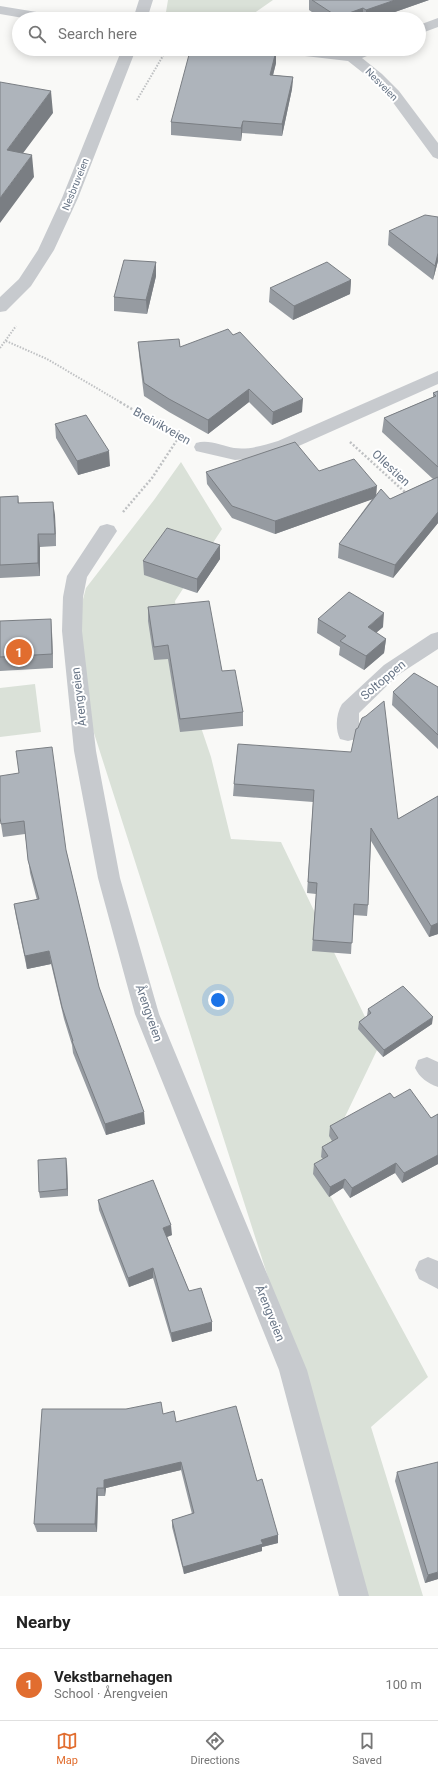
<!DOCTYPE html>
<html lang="en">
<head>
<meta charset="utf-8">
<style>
	:root { --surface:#fff; --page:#f6f6f6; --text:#222; --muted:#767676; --line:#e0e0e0; --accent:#e16d2f }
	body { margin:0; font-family:Roboto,sans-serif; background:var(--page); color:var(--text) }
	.you { position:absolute; left:218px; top:1000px; width:14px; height:14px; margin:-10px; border:3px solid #fff; border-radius:50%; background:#1a73e8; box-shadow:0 0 0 6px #1a73e833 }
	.badge { display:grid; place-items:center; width:26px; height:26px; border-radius:50%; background:var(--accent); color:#fff; font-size:13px; font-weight:700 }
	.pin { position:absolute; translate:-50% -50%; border:2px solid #fff; box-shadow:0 1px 4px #0006 }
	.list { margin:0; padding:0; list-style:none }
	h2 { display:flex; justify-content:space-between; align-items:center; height:52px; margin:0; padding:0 16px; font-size:17px }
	h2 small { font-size:13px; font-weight:400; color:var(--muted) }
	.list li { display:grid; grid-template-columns:26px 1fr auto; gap:12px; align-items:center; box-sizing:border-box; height:72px; padding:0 16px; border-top:1px solid var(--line) }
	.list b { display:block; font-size:15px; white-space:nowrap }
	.list p { margin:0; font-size:13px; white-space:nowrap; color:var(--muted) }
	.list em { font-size:13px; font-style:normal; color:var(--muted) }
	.icon { flex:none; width:22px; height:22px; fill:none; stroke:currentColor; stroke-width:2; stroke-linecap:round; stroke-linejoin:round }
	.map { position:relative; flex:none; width:438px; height:1596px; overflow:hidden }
	.search { position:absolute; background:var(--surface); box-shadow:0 2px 10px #0003; left:12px; right:12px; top:12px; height:44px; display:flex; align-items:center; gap:10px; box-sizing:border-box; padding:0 14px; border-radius:22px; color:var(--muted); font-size:15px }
	.sheet { height:124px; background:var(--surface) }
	nav { display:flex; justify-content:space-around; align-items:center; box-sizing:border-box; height:56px; border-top:1px solid var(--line); background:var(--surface); font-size:11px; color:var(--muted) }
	nav a { display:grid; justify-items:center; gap:2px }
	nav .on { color:var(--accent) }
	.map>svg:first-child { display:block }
</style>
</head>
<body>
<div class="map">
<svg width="438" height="1596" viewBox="0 0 438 1596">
	<rect width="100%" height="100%" fill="#f9f9f7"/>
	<!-- green -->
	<path fill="#dae1d8" d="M168 0H273L247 18 166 12Z
		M181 462 222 529 175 601 185 680 211 757 231 839 281 842 379 1046 318 1173 428 1377 371 1427 423 1596H365L330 1471 85 705 75 629 86 588 154 500Z
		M35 684 41 732 0 737V688Z"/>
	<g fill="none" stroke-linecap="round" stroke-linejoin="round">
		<!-- path-far1 -->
		<path stroke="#bfc1c3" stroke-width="2" stroke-dasharray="1.5 1.5" stroke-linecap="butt" d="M137 100 167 49
			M6 341 47 359 122 403
			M0 348 16 326"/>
		<!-- path -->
		<path stroke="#bfc1c3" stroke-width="2.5" stroke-dasharray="2 2" stroke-linecap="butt" d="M120 402 179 437
			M350 442 407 494
			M123 512 152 478 177 440"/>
		<!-- minor -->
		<path fill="#c7cace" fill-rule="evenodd" d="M139 0H153L147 19H133Z
			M0 6 55 15 60 16 62 19H29L0 14Z
			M438 18V27L419 34V25Z
			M122 49H136L78 198 54 250 31 286 6 311 0 312V297L19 279 38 250 62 198Z
			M272 49H319L350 52 359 49H379L377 52 362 58 382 74 399 91 438 143V159L433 157 389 97 372 80 348 61 279 53 274 52Z
			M438 371V384L292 449 266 457 235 460 196 451 194 447 196 443C209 439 222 446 234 448 250 450 264 445 278 441Z
			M107 524 114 526 117 531 87 577 83 597 82 631 96 751 120 878 159 1014 307 1370 369 1596H339L279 1370 135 1014 98 878 74 751 62 631 63 597 67 576 100 526Z
			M438 632V649L398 675 359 713V733L356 739 348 741 340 739C335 729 336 714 342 704L384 665 431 634Z
			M427 1057 438 1062V1087C427 1083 420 1078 415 1068L418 1060Z
			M428 1257 438 1261V1289L419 1279 415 1270 419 1261Z"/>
	</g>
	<!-- wall -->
	<path fill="#969ba1" d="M309 0H429L375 19H322L309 10Z
		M276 51V63L273 75 293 77 292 89 282 136 242 133 241 141 171 135V122L239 55Z
		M438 217V261L433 280 388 245 389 231Z
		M156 262V276L147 314 114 311V297Z
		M351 280 350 294 293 320 269 302 270 288Z
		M138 342 180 347 302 412 272 425 249 402 208 434 169 412 144 396 139 355Z
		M438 391V523L393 578 338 558 339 544 372 499 275 534 232 518 207 484 206 472 319 471 376 495 390 499 433 479 382 432 384 418 433 397V393Z
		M55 424 110 466 78 475 56 438Z
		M18 496 19 503 55 515 56 546 40 547V576L0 578V497Z
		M220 545V559L197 593 144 575 143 561Z
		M148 607 222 671 243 712V726L180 732 168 659 154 660 148 621Z
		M318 619 383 627 376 633 386 639 384 653 364 670 339 655 340 647 317 633Z
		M0 621 52 632 53 668 0 671Z
		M438 687V749L392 705 393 692Z
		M238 744 398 819 438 796V934L429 937 371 841 368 905 367 916 353 915 351 954 312 951 316 894 307 893 313 802 233 796 234 784Z
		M0 776 66 850 99 987 145 1124 106 1135 73 1053 72 1045 64 1019 51 964 27 969 16 917 14 904 37 900 30 873 25 834 3 837 1 824Z
		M368 1009 432 1024 383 1057 358 1029 359 1022 367 1016Z
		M394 1098 431 1118 438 1114V1164L402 1183 395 1173 350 1198 343 1188 329 1197 313 1174 314 1164 323 1159 321 1157 322 1147 332 1141 329 1136 330 1126Z
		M67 1164 68 1196 40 1198 39 1192Z
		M98 1200 172 1235 167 1237 189 1291 212 1331 172 1342 153 1278 129 1287 99 1210Z
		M163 1414 176 1422 257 1481 278 1535V1543L262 1547V1551L184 1574 172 1527V1520L192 1514 181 1470 106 1488 105 1496H98L97 1532H37L34 1524Z
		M397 1472 438 1579 425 1583 395 1481Z"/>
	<!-- shaded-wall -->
	<path fill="#7a7e83" d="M395 0H429L375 19H366V10Z
		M363 8V19H338V17Z
		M276 51V63L270 87V75Z
		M293 77 292 89 282 136V124Z
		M51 91 53 113 9 172 7 150Z
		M243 121 242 133 241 141V128Z
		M32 155 34 177 0 223V198Z
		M438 253V261L433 280 435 266Z
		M156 262V276L147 314 146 300Z
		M351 280 350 294 293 320 294 306Z
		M249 389V402L208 434V420Z
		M303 399 302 412 272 425 273 412Z
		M109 451 110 466 78 475 77 461Z
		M377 486 376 498 275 534V521Z
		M53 502 55 515 56 546 55 534Z
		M438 512V523L393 578 395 565Z
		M38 534 40 547V576L38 563Z
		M220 545V559L197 593V579Z
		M384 613 383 627 366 641 368 627Z
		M51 619 52 632 53 668 52 654Z
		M386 639 384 653 364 670 366 656Z
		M438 923V934L429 937 431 926Z
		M49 951 51 964 27 969 25 956Z
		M433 1017 432 1024 383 1057 384 1050Z
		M144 1112 145 1124 106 1135 105 1124Z
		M438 1155V1164L402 1183 404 1173Z
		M66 1158 67 1164 68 1196 67 1189Z
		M396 1163 395 1173 350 1198 352 1188Z
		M345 1179 343 1188 329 1197 330 1187Z
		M171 1225 172 1235 164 1238 163 1228Z
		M153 1268V1278L129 1287 128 1278Z
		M212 1322V1331L172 1342 171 1333Z
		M181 1462V1470L106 1488 105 1496 104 1488V1480Z
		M97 1488 98 1496 97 1532 95 1524Z
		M278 1535V1543L262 1547V1551L184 1574 183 1567 261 1540Z
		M438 1572V1579L425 1583 428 1575Z"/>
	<!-- building -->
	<path fill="#aeb4bb" stroke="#7a7e83" d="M312 0H395L366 10 363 8 338 17Z
		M241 49 276 51 270 75 293 77 282 124 243 121 241 128 171 122 190 51 239 55Z
		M0 82 51 91 7 150 32 155 0 198Z
		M425 215 438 217V253L435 266 389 231Z
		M124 260 156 262 146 300 114 297Z
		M327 262 351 280 294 306 270 288Z
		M228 329 233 335 240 332 303 399 273 412 249 389 208 420 169 399 144 383 138 342 179 339 180 347Z
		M438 391V467L384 418 436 396 433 393Z
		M86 415 109 451 77 461 55 424Z
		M295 442 319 471 354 459 377 486 275 521 232 506 206 472Z
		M438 477V512L395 565 339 544 381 489 390 499Z
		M18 496V503L53 502 55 534H38V563L0 565V497Z
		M167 528 220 545 197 579 143 561Z
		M349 592 384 613 368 627 386 639 366 656 340 641 346 636 318 619Z
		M209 601 222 671 235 670 243 712 180 719 168 645 154 647 148 607Z
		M51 619 52 654 0 657V621Z
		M414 673 438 687V735L393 692Z
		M384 701 398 819 438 796V923L431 926 371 828 368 905 354 904 352 943 313 940 317 883 308 882 314 790 234 784 238 744 351 752 356 729 358 728 362 718 366 716Z
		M52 747 66 850 99 987 144 1112 105 1124 72 1041H73L62 1007 49 951 25 956 14 904 39 899 28 860 24 821 1 824 0 817V776L19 773 16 751Z
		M403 986 433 1017 384 1050 359 1022 371 1013 368 1009Z
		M410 1089 431 1118 438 1114V1155L404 1173 396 1163 352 1188 345 1179 330 1187 314 1164 328 1156 322 1147 338 1138 330 1126 390 1093 394 1098Z
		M66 1158 67 1189 39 1192 38 1160Z
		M153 1180 171 1225 163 1228 189 1291 201 1288 212 1322 171 1333 153 1268 128 1278 98 1200Z
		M161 1402 163 1414 174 1411 176 1422 236 1406 257 1481 262 1479 278 1535 261 1540 263 1544 183 1567 172 1520 194 1513 181 1462 104 1480V1488H97L95 1524H34L42 1409H126Z
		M438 1462V1572L428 1575 397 1472Z"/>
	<g text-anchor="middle" stroke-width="4" stroke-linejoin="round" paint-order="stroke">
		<!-- far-street labels -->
		<g font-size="10" fill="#697687" stroke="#fff">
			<text transform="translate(382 84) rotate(45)" y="4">Nesveien</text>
			<text transform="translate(75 184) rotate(-68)" y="4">Nesbruveien</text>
		</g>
		<!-- street labels -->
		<g font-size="12" fill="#697687" stroke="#fff">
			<text transform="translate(162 426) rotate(29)" y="4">Breivikveien</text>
			<text transform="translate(391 468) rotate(43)" y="4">Ollestien</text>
			<text transform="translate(383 680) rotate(-40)" y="4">Soltoppen</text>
			<text transform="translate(79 697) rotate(-97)" y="4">Årengveien</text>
			<text transform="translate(149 1013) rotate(71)" y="4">Årengveien</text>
			<text transform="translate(270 1313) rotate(68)" y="4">Årengveien</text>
		</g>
	</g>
</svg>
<div class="you"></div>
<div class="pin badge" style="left:19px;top:652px">1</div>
<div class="search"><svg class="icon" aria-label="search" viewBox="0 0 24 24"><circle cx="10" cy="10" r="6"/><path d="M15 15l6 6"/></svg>Search here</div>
</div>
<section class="sheet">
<h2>Nearby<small></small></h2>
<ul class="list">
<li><span class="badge">1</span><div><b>Vekstbarnehagen</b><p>School · Årengveien</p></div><em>100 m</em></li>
</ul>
</section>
<nav>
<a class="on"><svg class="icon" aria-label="map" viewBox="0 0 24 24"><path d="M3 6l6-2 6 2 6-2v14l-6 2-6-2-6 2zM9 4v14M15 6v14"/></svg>Map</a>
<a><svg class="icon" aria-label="directions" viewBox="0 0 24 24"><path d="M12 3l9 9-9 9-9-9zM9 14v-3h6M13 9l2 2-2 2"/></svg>Directions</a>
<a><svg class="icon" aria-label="saved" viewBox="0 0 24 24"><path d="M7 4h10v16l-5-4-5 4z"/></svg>Saved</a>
</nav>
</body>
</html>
